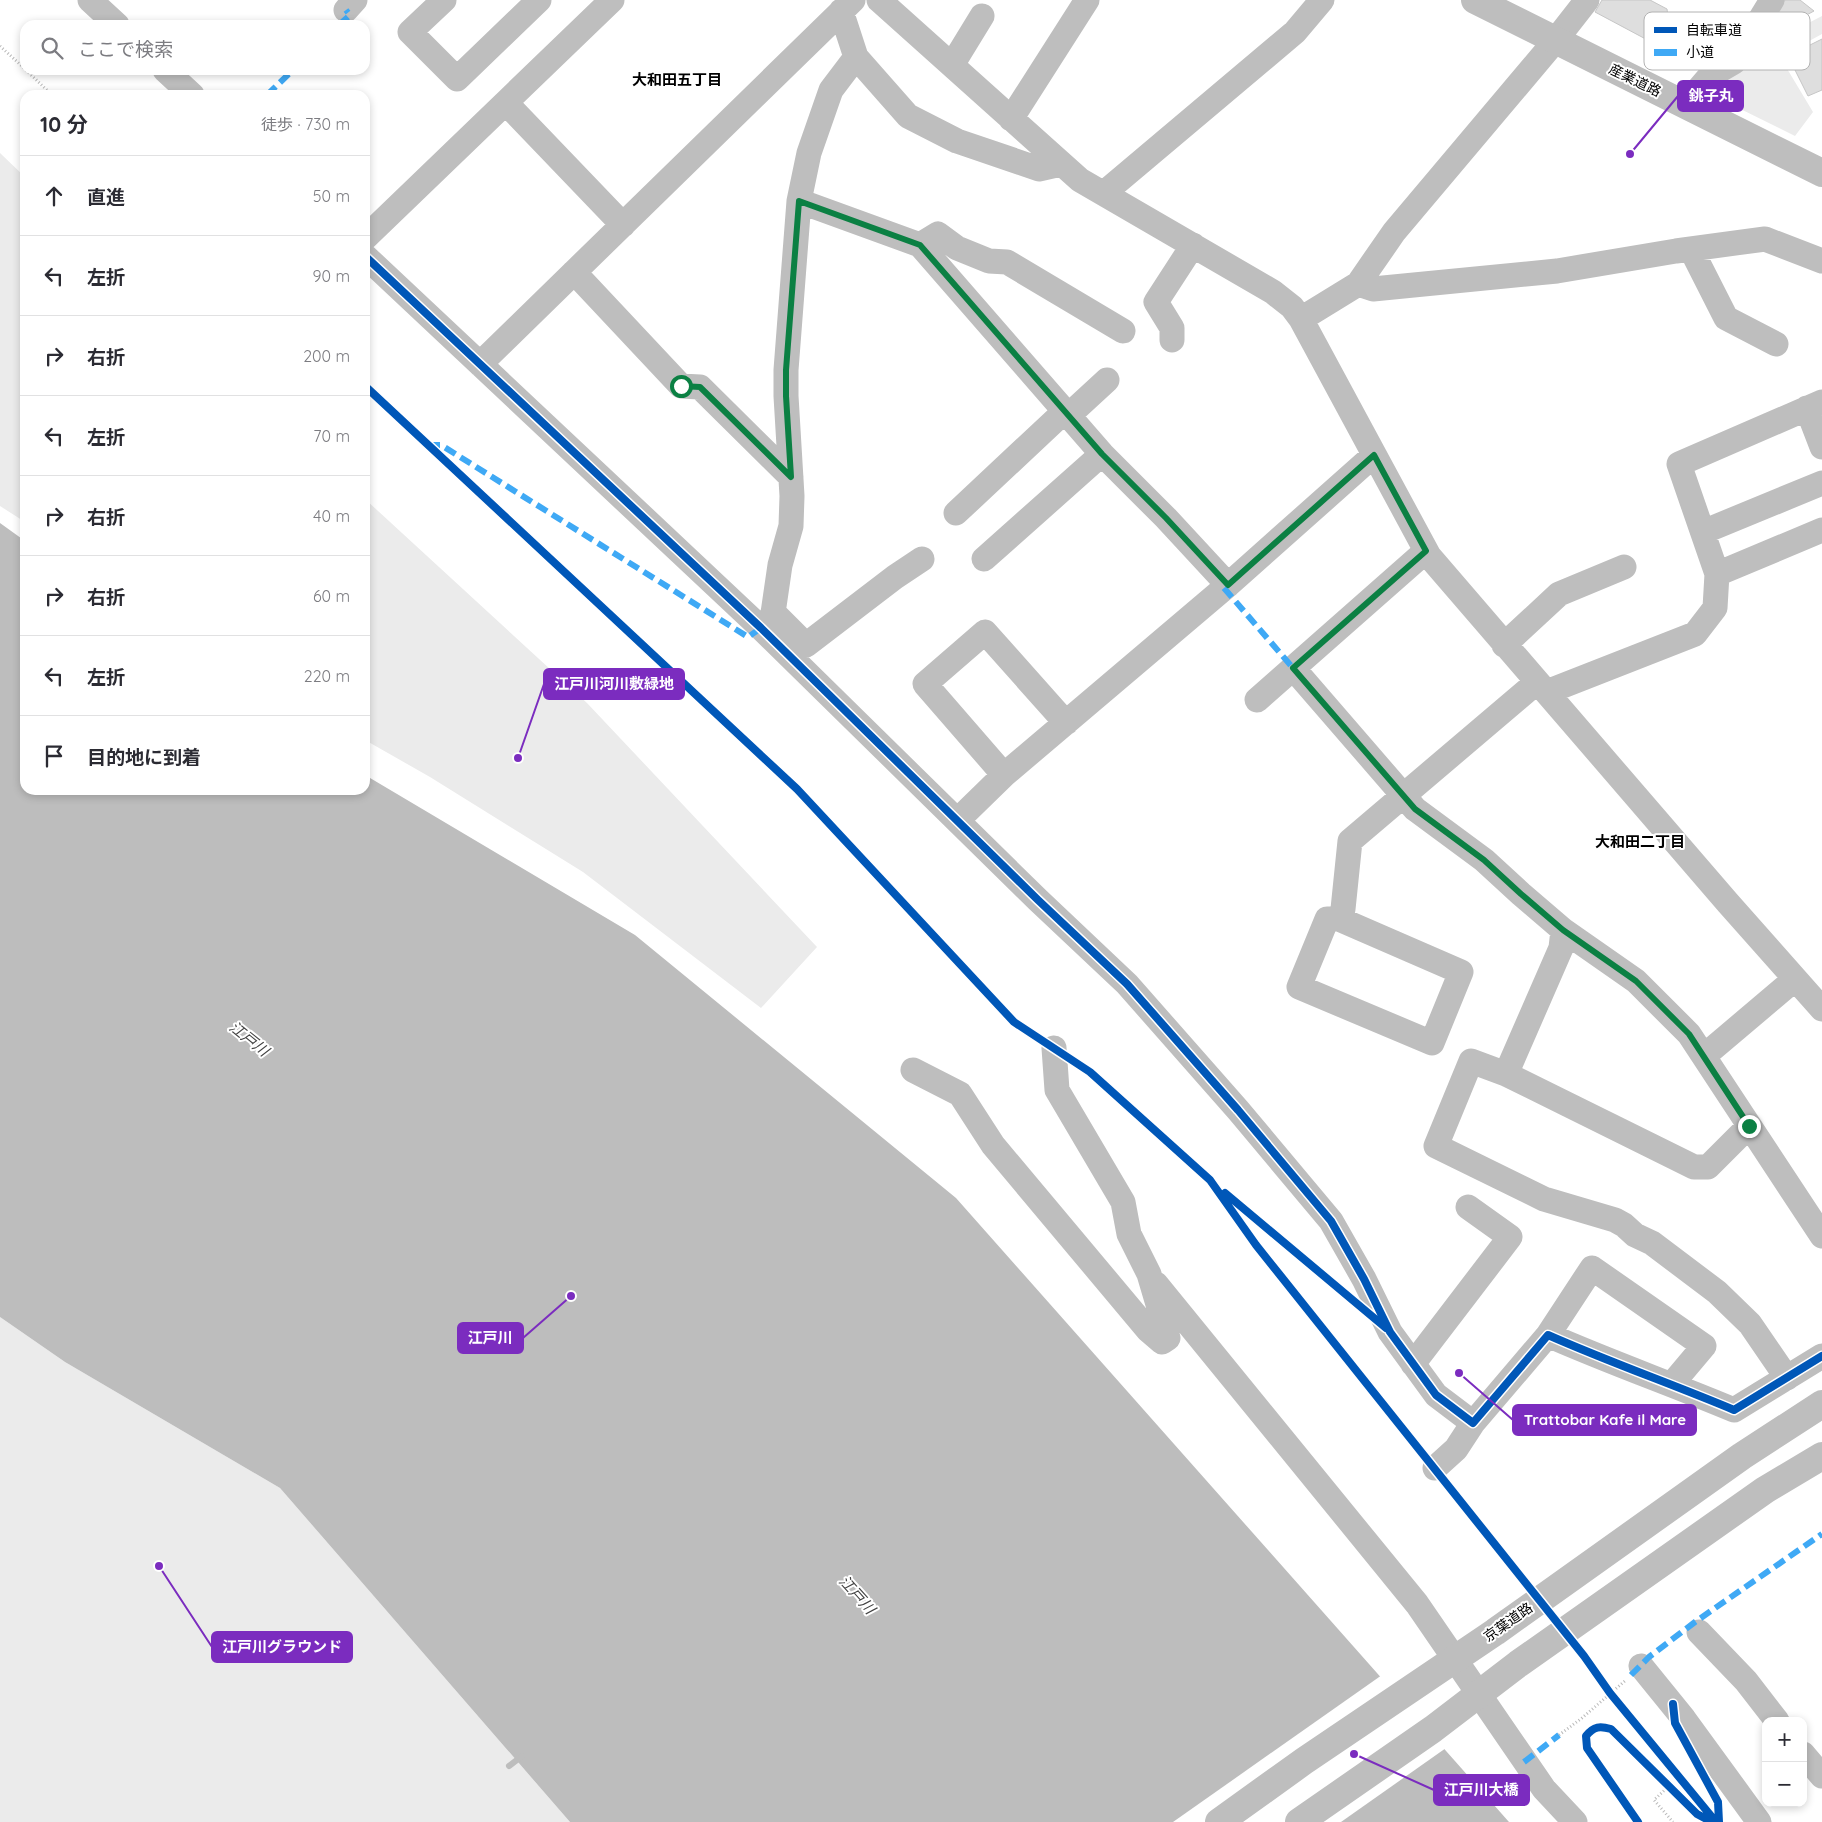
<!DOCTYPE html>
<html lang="ja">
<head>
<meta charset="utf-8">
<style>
	:root { --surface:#fff; --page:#f7f7f7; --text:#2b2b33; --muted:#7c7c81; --line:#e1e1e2 }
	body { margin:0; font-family:Quicksand,"Noto Sans JP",sans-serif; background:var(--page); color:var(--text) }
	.controls { position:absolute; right:15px; bottom:15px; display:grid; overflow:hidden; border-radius:10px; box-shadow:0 2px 8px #0003 }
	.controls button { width:45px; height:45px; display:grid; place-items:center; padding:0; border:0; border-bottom:1px solid var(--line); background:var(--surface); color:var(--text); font:25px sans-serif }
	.stop { position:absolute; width:15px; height:15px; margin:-11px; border:4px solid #0b8043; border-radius:50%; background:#fff }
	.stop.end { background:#0b8043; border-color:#fff; box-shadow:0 1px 5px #0008 }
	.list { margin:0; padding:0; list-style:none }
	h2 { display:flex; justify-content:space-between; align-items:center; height:65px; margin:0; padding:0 20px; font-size:21px }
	h2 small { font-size:16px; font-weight:400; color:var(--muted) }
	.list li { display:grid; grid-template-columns:32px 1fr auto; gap:15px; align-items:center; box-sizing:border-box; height:80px; padding:0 20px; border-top:1px solid var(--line) }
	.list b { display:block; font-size:19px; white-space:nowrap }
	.list em { font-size:16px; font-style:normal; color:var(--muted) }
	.icon { flex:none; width:28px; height:28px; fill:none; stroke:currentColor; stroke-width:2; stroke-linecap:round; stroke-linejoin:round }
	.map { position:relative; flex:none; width:1822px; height:1822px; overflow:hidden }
	.search { position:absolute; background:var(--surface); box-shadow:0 2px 8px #0003; left:20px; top:20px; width:350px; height:55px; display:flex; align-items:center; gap:12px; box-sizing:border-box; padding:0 18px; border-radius:15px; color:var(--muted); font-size:19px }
	.panel { position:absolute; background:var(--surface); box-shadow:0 2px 8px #0003; left:20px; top:90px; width:350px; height:705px; border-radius:15px }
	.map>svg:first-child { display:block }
</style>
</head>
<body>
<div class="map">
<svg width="1822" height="1822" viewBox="0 0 1822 1822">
	<rect width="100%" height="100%" fill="#fff"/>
	<!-- green -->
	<path fill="#ebebeb" d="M1822 16V34L1780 57 1813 112 1795 136 1706 92 1766 20 1791 32Z
		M0 153 25 177V522L0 506Z
		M365 499 587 703 817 947 761 1008 583 872 430 777 365 740Z
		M0 1317 65 1362 280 1488 570 1822H0Z"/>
	<!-- water -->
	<path fill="#bdbdbd" d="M0 523 25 541V790H365V775L635 935 956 1198 1509 1822H570L280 1488 65 1362 0 1317Z"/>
	<!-- pier -->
	<path fill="#fff" d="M1382 1675 1446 1748 1341 1822H1173Z"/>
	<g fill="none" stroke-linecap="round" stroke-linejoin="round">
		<!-- stream -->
		<path stroke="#bdbdbd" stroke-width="6" d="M509 1766 522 1756"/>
	</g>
	<!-- building -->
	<path fill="#dedede" stroke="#c6c6c6" d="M1602 0H1650L1667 9 1668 17 1655 44 1595 12Z
		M1785 0H1800L1814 11 1786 26 1773 17Z
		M1822 39V90L1808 96 1788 56Z"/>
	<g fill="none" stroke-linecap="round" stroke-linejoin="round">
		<!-- path -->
		<path stroke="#b9b9b9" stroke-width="3" stroke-dasharray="1 2.5" stroke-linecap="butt" d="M0 46 25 69
			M26 70 52 95
			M365 386 797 789 1014 1022 1035 1036
			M1078 1064 1090 1072 1210 1180 1256 1245 1423 1452
			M1448 1484 1518 1575
			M1584 1656 1610 1693 1716 1822
			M1559 1735 1582 1718 1626 1680
			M1669 1786 1654 1800 1673 1822
			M1718 1804 1719 1822
			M1638 1822 1587 1748 1586 1736C1594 1726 1600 1726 1611 1729L1697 1814 1712 1822"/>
		<!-- minor -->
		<path stroke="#bebebe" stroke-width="25" d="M90 0 117 25
			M444 0 410 32 457 79 539 0
			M879 0 1080 180 1273 292 1292 307 1301 319 1429 556 1728 903 1822 1009
			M346 10 355 0
			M841 11 856 57 908 116 957 141 1039 169 1061 164
			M952 65 982 16
			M165 70 192 95
			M506 103 623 225
			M1686 104 1710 76 1734 62 1772 0
			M1011 119 1087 0
			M1104 193 1295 32 1322 0
			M799 201 920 245 1102 454 1166 518 1228 585
			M365 238 612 0
			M920 245 938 234 957 248 989 261 1007 262 1123 331
			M1691 249 1726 318 1776 344
			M365 256 761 628 1038 900 1127 984 1238 1110 1331 1221 1364 1279 1390 1332 1436 1395 1473 1423 1548 1335C1609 1362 1672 1384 1734 1410L1822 1356
			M574 272 681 386 700 387 791 477
			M1358 284 1373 289 1557 271 1676 251 1765 239 1822 261
			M1301 319 1358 284 1394 232 1555 41 1587 0
			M1172 340V328L1156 302 1193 245
			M480 364 853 0
			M1807 408 1822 447
			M1069 415 1107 380
			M956 513 1066 410
			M1703 532 1822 483
			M984 559 1102 454
			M1717 574 1822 530
			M773 612 806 645 895 577 922 559
			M761 628 772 620 780 565 791 526 792 496 786 396V370L799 201 809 153 831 90 856 57
			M1504 645 1559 594 1624 567
			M1293 668 1415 809 1484 860 1521 894 1563 930 1561 948 1506 1074 1694 1167H1708L1749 1126
			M1547 692 1695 634 1715 608 1717 574 1679 464 1822 402
			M1257 700 1426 551
			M1004 775 925 684 985 632 1066 723
			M964 814 1004 775 1228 585 1374 455
			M1339 919 1461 972 1432 1043 1299 987 1327 919H1339L1343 909 1350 841 1537 682
			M1563 930 1636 981 1689 1034 1822 1236
			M1704 1056 1795 979
			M913 1070 960 1094 993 1145 1148 1330 1162 1342 1168 1338 1149 1274 1129 1234 1123 1202 1057 1090 1054 1048
			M1506 1074 1471 1061 1436 1146 1544 1199 1615 1220 1624 1225 1635 1235 1652 1243 1717 1292 1750 1324 1787 1378
			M1156 1284 1417 1604 1544 1789 1575 1822
			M1548 1335 1592 1268 1704 1346 1672 1384
			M1413 1364 1510 1237 1468 1207
			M1435 1468 1456 1449 1473 1423
			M1699 1632 1746 1681 1777 1721
			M1641 1666 1684 1719 1759 1822
			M1803 1754 1822 1776"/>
		<!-- major -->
		<path stroke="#bebebe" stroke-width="28" d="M1475 0C1591 58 1707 115 1822 173"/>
		<!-- highway -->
		<path stroke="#bebebe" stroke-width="28" d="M1219 1822 1304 1761 1495 1632 1742 1456 1822 1404
			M1299 1822 1433 1729 1518 1664 1765 1490 1822 1456"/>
		<!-- quiet -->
		<path stroke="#3fa9f5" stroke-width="6" stroke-dasharray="12 6" stroke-linecap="butt" d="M339 25 350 15 346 10
			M267 95 293 70
			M428 445H441L748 637 761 628
			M1224 588 1293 668
			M1631 1675 1649 1657 1695 1622 1822 1534
			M1524 1762 1559 1735"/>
		<!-- cycleway casing -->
		<g stroke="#fff" stroke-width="11">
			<path id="cycleway" d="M365 256 761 628 1038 900 1127 984 1238 1110 1331 1221 1364 1279 1390 1332 1436 1395 1473 1423 1548 1335C1609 1362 1672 1384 1734 1410L1822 1356
				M365 386 797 789 1014 1022 1090 1072 1210 1180 1256 1245 1584 1656 1610 1693 1716 1822
				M1225 1193 1386 1328
				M1673 1704 1675 1723 1718 1802 1719 1822
				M1638 1822 1587 1748 1586 1736C1594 1726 1600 1726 1611 1729L1697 1814 1712 1822"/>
		</g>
		<!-- cycleway -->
		<use href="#cycleway" stroke="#0057b8" stroke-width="8"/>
	</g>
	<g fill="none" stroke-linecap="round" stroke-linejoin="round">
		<!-- route -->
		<path stroke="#0b8043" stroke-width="6" d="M681 386 700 387 791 477 786 396V370L799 201 920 245 1102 454 1166 518 1228 585 1374 455 1426 551 1293 668 1415 809 1484 860 1521 894 1563 930 1636 981 1689 1034 1749 1126"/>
	</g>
	<g text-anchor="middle" stroke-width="4" stroke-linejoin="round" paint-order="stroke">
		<!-- street labels -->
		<g font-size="14" fill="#000" stroke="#fff">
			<text transform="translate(1635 80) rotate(26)" y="5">産業道路</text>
			<text transform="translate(1508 1622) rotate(-35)" y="5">京葉道路</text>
		</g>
		<!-- neighbourhood labels -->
		<g font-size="15" font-weight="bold" fill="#000" stroke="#fff">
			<text x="677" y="85">大和田五丁目</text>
			<text x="1640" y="847">大和田二丁目</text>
		</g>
		<!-- water labels -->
		<g font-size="15" font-style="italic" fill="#424242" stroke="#fff">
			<text transform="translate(249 1039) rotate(39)" y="5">江戸川</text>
			<text transform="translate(857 1595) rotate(48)" y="5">江戸川</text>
		</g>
	</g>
	<!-- legend -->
	<rect x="1644" y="12" width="166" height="58" rx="8" fill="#fff" stroke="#b2b2b2" stroke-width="1"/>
	<rect x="1654" y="27" width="23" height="6" fill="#0057b8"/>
	<rect x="1654" y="49" width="23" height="7" fill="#3fa9f5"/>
	<g font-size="14" fill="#000">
		<text x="1686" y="35">自転車道</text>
		<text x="1686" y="57">小道</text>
	</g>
	<!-- callouts -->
	<path fill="none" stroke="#7b2cbf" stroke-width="2" d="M1630 154L1678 96M518 758L544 684M571 1296L523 1338M1459 1373L1513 1420M159 1566L212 1647M1354 1754L1434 1790"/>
	<g fill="#7b2cbf" stroke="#fff" stroke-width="2">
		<circle cx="1630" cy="154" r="5"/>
		<circle cx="518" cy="758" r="5"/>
		<circle cx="571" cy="1296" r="5"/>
		<circle cx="1459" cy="1373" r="5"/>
		<circle cx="159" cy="1566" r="5"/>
		<circle cx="1354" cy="1754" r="5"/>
	</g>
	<g fill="#7b2cbf" stroke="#7b2cbf" stroke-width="2">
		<rect x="1678" y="81" width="65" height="30" rx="5"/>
		<rect x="544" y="669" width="140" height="30" rx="5"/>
		<rect x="458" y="1323" width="65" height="30" rx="5"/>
		<rect x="1513" y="1405" width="183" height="30" rx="5"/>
		<rect x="212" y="1632" width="140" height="30" rx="5"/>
		<rect x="1434" y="1775" width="95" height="30" rx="5"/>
	</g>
	<g font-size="15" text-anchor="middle" font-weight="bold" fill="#fff">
		<text x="1711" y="101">銚子丸</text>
		<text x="614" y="689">江戸川河川敷緑地</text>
		<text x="490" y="1343">江戸川</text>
		<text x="1605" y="1425">Trattobar Kafe il Mare</text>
		<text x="282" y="1652">江戸川グラウンド</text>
		<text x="1481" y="1795">江戸川大橋</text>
	</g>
</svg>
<div class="controls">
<button>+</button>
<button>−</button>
</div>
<div class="stop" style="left:681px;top:386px"></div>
<div class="stop end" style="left:1749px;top:1126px"></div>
<div class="search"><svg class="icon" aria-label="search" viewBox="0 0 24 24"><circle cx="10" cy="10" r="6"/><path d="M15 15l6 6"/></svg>ここで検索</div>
<section class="panel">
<h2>10 分<small>徒歩 · 730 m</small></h2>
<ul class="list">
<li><svg class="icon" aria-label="ahead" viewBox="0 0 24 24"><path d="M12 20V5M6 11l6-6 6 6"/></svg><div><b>直進</b></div><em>50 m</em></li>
<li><svg class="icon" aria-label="left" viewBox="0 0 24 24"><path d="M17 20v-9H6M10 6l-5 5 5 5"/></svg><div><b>左折</b></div><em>90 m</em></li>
<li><svg class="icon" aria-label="right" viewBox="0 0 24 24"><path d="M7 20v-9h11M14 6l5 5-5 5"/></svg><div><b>右折</b></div><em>200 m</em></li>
<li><svg class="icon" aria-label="left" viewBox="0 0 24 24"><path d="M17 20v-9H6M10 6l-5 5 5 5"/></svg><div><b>左折</b></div><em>70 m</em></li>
<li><svg class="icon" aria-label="right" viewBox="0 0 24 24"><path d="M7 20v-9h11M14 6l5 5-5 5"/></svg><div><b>右折</b></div><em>40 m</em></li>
<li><svg class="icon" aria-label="right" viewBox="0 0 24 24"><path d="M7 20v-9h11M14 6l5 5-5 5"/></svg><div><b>右折</b></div><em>60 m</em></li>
<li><svg class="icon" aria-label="left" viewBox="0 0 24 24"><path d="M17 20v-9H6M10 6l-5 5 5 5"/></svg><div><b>左折</b></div><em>220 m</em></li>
<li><svg class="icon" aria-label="arrive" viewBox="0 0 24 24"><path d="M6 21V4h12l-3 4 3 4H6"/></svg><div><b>目的地に到着</b></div></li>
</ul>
</section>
</div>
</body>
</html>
